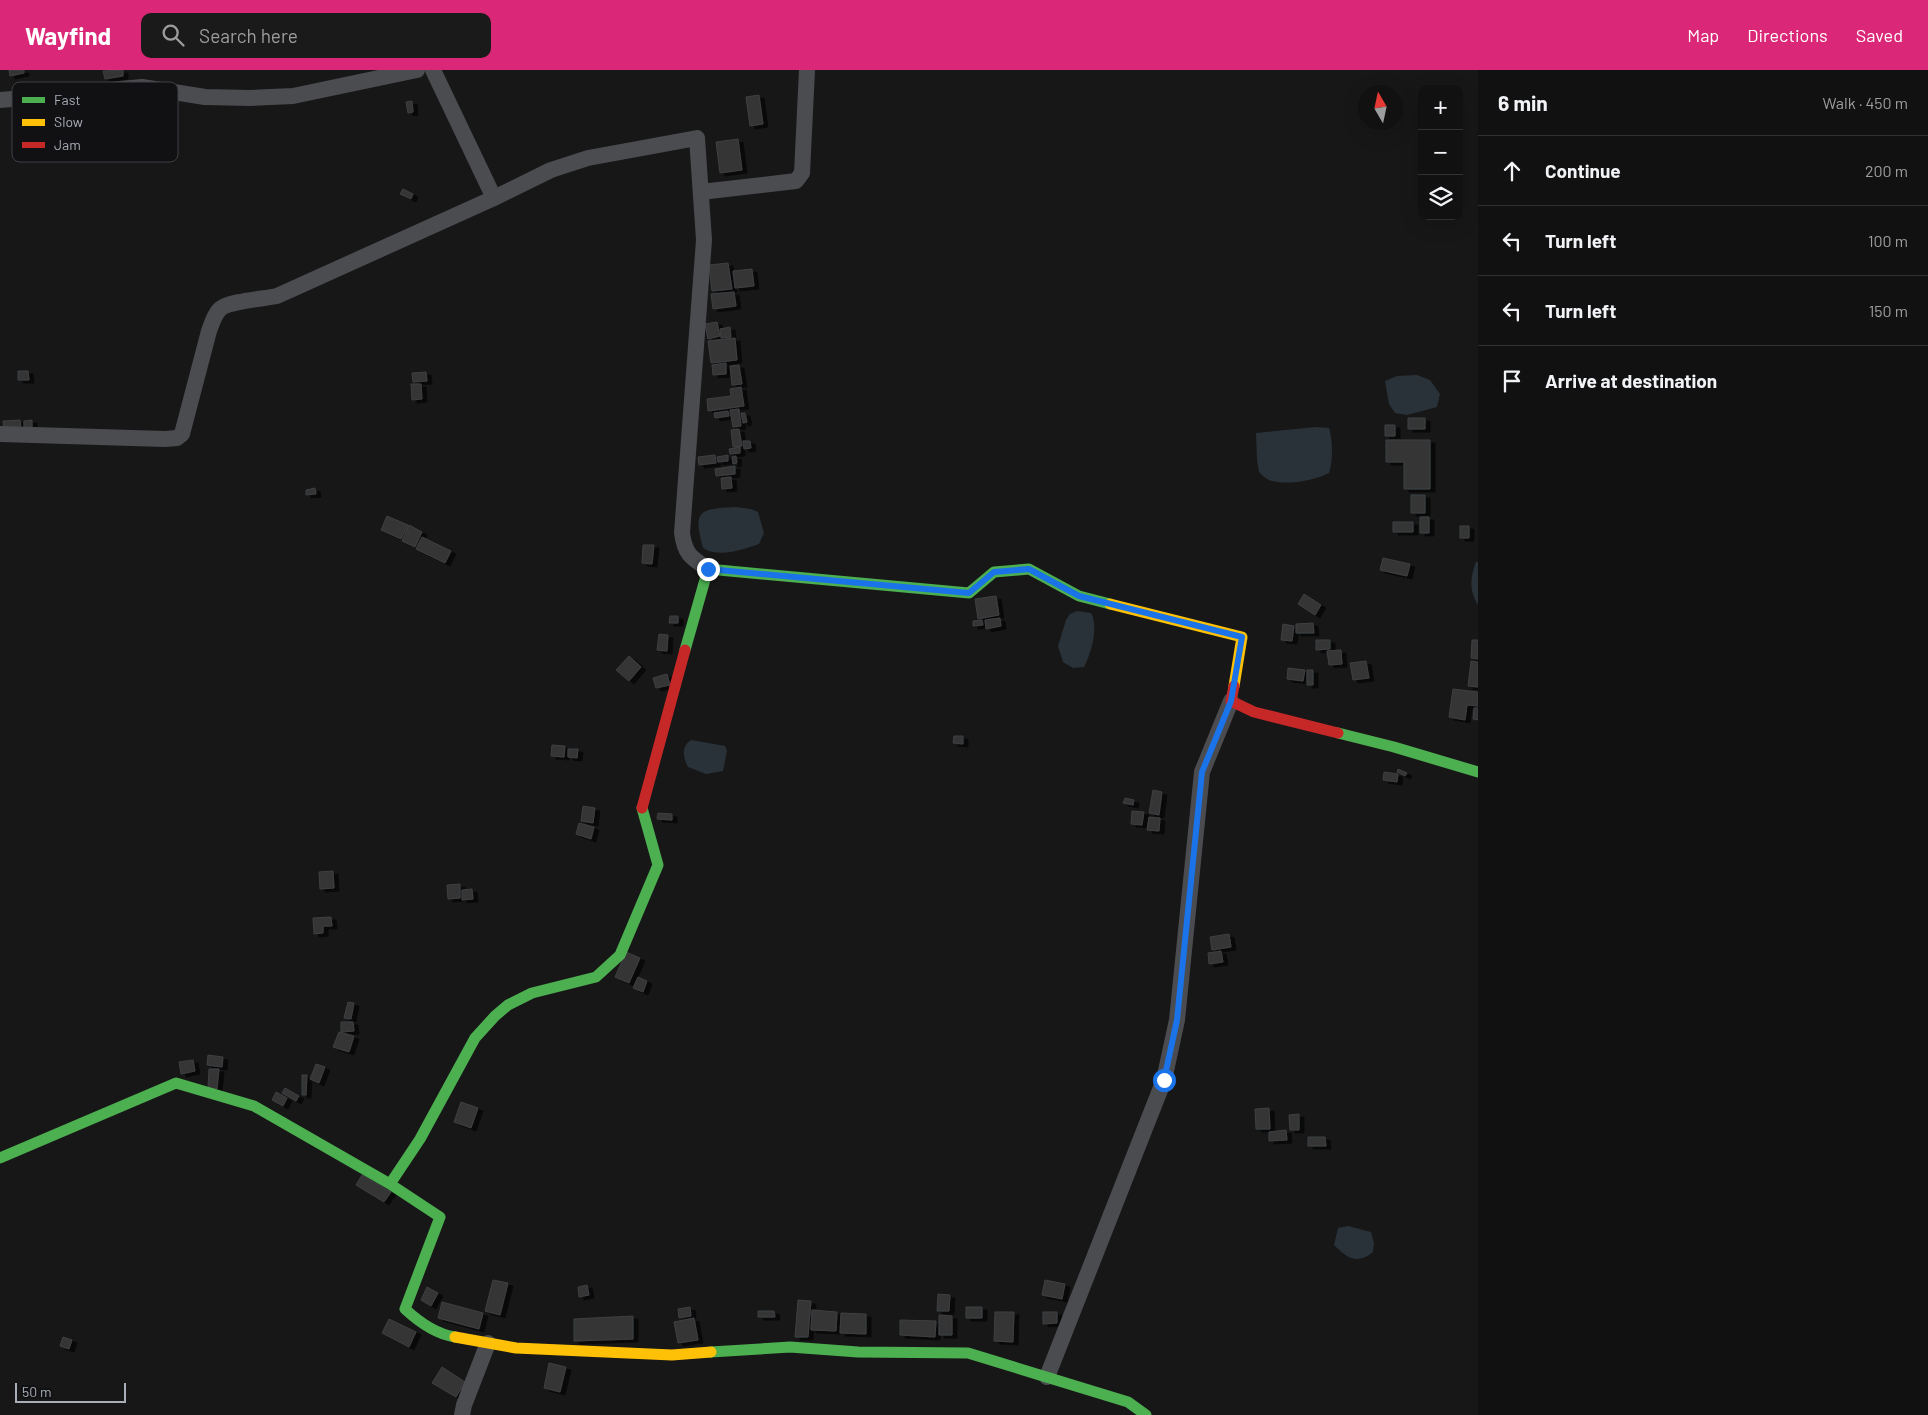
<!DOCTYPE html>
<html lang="en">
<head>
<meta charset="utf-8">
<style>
	:root { --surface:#111; --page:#1a1a1a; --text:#f1f3f6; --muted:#9c9d9f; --line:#303131; --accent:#db2777 }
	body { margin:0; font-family:Barlow,sans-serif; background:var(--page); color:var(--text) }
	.controls { position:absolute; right:15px; top:15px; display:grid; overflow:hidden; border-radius:10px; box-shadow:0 5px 20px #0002 }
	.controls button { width:45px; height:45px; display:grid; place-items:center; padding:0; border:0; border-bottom:1px solid var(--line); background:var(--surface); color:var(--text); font:25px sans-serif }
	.compass { position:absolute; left:1358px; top:15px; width:45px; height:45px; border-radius:50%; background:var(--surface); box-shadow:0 5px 20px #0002; rotate:351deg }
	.scale { position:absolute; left:15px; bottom:12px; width:111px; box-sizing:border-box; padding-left:5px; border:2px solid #a8adb8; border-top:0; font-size:14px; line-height:18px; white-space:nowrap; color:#a8adb8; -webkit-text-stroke:4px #111113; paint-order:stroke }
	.stop { position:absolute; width:15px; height:15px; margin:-11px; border:4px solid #1a73e8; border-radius:50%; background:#fff }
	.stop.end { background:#1a73e8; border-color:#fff; box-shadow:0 1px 5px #0008 }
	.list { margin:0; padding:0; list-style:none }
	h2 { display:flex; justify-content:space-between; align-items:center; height:65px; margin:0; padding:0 20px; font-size:21px }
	h2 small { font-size:16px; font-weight:400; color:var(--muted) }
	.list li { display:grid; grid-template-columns:32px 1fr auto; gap:15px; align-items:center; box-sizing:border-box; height:70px; padding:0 20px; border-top:1px solid var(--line) }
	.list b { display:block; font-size:19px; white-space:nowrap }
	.list em { font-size:16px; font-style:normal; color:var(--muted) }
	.icon { flex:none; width:28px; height:28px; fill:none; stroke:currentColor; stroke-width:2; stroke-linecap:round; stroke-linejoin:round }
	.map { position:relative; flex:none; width:1478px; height:1345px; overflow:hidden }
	header { display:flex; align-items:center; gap:30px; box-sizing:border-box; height:70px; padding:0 25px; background:var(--accent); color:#fff }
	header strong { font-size:24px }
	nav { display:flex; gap:28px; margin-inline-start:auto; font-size:18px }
	.search { width:350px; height:45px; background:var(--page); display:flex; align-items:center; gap:12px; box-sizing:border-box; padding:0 18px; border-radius:10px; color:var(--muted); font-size:19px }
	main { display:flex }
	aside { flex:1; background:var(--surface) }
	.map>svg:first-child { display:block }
</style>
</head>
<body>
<header>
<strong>Wayfind</strong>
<div class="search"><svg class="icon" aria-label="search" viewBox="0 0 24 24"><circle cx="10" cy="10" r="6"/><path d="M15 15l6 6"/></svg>Search here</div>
<nav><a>Map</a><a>Directions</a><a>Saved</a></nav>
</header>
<main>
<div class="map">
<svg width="1478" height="1345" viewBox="0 0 1478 1345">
	<defs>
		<filter id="shadow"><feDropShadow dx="5" dy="3" stdDeviation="0" flood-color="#0009"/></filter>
	</defs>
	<rect width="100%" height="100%" fill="#171717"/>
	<!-- water -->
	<path fill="#2a3239" d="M1417 305 1430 310 1440 324 1437 337 1407 345 1395 343 1389 334 1385 311 1397 306Z
		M1316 357 1329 358C1333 371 1333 391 1329 403 1313 411 1289 415 1272 411 1267 410 1263 406 1259 402L1257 390 1256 363Z
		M735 437 751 439 758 442 764 463 759 474C742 480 719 488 703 478 693 441 698 439 735 437Z
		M1476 492H1478V535C1469 520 1470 508 1476 492Z
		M1077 541 1091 543C1099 557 1091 584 1084 597L1073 598 1063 592 1058 576 1066 550 1070 544Z
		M691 670 725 676 727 681 723 701 706 704 688 697C683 687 681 677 691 670Z
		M1348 1156 1371 1162 1374 1173 1373 1182C1357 1195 1347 1188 1334 1175L1338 1158Z"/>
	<!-- building -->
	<path fill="#353536" stroke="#3f4043" filter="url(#shadow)" d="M9 0H24V3L10 6Z
		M123 0V6L105 9 103 1Z
		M759 25 763 54 750 56 746 27Z
		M412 31 413 42 408 43 406 32Z
		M738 69 742 100 720 103 716 72Z
		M403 119 413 124 411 129 400 124Z
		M728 193 732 219 712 221 709 195Z
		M752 199 754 216 735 218 733 201Z
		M734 222 736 236 713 239 711 224Z
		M717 252 720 266 708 269 705 254Z
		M730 257 731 267 721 268 720 259Z
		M735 268 737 290 711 293 708 271Z
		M726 293V304L713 305 712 295Z
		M739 295 742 314 732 315 730 296Z
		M18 301H28L29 310H18Z
		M426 302 427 311 413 312 412 303Z
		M411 314H421L422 329 412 330Z
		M741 317 744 336 708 341 707 329 731 326 730 319Z
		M739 339 741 356 733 357 730 340Z
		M728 341 729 346 715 348 714 343Z
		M741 343H745L747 352 743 353Z
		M1408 348H1425V359H1408Z
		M20 350 21 359 4 360 3 351Z
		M32 350V359L24 360V351Z
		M1385 355H1395V366H1385Z
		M739 359 742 376 733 377 731 360Z
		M1386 370H1430V419H1404V392H1386Z
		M743 371H750L751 378 744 379Z
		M740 377V383L730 384 729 379Z
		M715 385 716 393 699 395 698 387Z
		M728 385V391L718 392 717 387Z
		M736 386 737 393 733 394 732 387Z
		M735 396V404L716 406 715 399Z
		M731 407 732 418 722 419 721 408Z
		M315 418 316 424 306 425V420Z
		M1411 425H1425V443H1411Z
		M387 446 408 455 401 469 381 460Z
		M1420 447H1429V463H1420Z
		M1393 452H1413V462H1393Z
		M409 455 422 462 415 477 402 471Z
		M1460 456H1469V468H1460Z
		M422 467 451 481 445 493 416 479Z
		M643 475H654L652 494 642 493Z
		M1383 488 1410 494 1407 506 1380 500Z
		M1304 524 1321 535 1315 545 1298 534Z
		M996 526 999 545 978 549 975 529Z
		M670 546H678V553H669Z
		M1000 548 1001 556 986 559 985 550Z
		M982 550 983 555 973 556V551Z
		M1313 553 1314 563H1296V554Z
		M1283 554 1294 556 1292 571 1281 570Z
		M659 564 668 565 667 581 657 580Z
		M1316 570H1330V579L1316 580Z
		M1472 570H1478V589L1471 588Z
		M1341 580 1342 594 1329 595 1327 581Z
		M629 586 641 597 629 611 616 600Z
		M1366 591 1369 608 1353 610 1350 593Z
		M1471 591 1478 592V617L1468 616Z
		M1288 598 1305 600 1303 611 1287 609Z
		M1307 600H1313V615H1307Z
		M667 604 670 615 656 618 653 608Z
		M1453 619 1478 622V636L1467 635 1465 650 1449 647Z
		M1474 638H1478V650L1473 649Z
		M954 666H963V674L953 673Z
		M552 675 565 676 564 687 551 686Z
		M568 679H578L577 688 568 687Z
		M1398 699 1407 703 1405 706 1397 702Z
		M1384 702 1398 704 1397 712 1383 710Z
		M1153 720 1162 722 1159 745 1149 743Z
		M1125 728 1134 730 1133 735 1123 733Z
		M583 736 595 738 593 753 581 751Z
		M1132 741 1144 742 1142 755 1131 754Z
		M658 743 672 744V750L657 749Z
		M1149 747 1160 748 1159 761 1147 760Z
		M579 753 594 757 591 769 576 764Z
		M333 801 334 818 320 819 319 802Z
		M460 814V828L448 829 447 815Z
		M472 819 473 829 462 830V820Z
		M331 847 332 856H323V863L314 864 313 848Z
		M1229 864 1231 877 1212 880 1210 867Z
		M1221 881 1223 892 1209 894 1208 883Z
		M626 882 640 888 629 913 615 907Z
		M638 907 647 911 643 922 633 918Z
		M348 932 354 933 351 949 344 948Z
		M341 952H353L354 961 341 962Z
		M339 962 354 966 349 982 333 977Z
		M208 985 223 987 222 997 207 995Z
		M193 990 195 1001 181 1004 179 992Z
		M316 994 325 997 319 1013 310 1009Z
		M209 999H219L217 1019 208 1018Z
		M302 1005H307L306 1025H302Z
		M285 1018 299 1026 296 1031 282 1023Z
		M276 1022 287 1028 283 1036 272 1030Z
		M461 1032 478 1038 471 1058 454 1052Z
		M1269 1038 1270 1059H1256L1255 1039Z
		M1299 1044V1060H1290L1289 1045Z
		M1286 1060 1287 1070 1269 1071V1062Z
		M1308 1067H1325L1326 1076H1308Z
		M362 1105 391 1122 384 1132 356 1115Z
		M493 1210 508 1213 500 1245 485 1241Z
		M1045 1210 1065 1214 1062 1229 1042 1225Z
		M587 1215 589 1225 579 1227 578 1217Z
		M427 1217 438 1223 431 1236 421 1230Z
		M938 1224 950 1225 949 1241H937Z
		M798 1230 811 1231 808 1267H795Z
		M442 1232 483 1243 479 1259 438 1248Z
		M690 1237 691 1246 679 1248 678 1239Z
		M966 1237H982V1248H966Z
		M812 1240 837 1242 836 1261 811 1260Z
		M758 1241H774L775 1247H758Z
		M995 1242H1014L1013 1272 994 1271Z
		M1043 1242H1057V1253L1043 1254Z
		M841 1243 866 1244V1264L840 1263Z
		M939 1245 952 1246V1265H939Z
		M633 1246V1269L574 1271V1249Z
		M694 1248 698 1270 678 1273 674 1252Z
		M389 1249 416 1262 409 1277 382 1263Z
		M900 1250 936 1251 935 1267 900 1265Z
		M63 1267 72 1270 69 1279 60 1276Z
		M549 1293 566 1297 560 1322 544 1318Z
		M442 1297 465 1312 456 1327 432 1313Z"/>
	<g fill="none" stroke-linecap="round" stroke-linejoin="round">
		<!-- street -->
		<path stroke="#4b4c50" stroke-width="16" d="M0 30 142 17 205 27 250 28 293 26 417 0
			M701 122 796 111 802 103 807 0
			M494 128 551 100 588 88 697 68 704 170 682 463C685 484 690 487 708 499
			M0 364 165 369 177 368 182 364 209 261C212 253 214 245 220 239 229 231 263 229 277 226L494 128 433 0
			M1047 1307 1164 1010 1177 950 1202 702 1231 631
			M462 1345 464 1335 488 1273"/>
		<!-- fast -->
		<path stroke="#4caf50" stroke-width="11" d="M685 580 708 499 969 523 994 502 1029 499 1079 526 1110 534
			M1338 663 1394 677 1478 702
			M0 1088 176 1013 254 1036 390 1114 440 1147 405 1239C419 1252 435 1264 455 1267
			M390 1114 420 1069 475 968 495 946 508 935 532 923 596 907 620 885 658 795 642 738
			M711 1282 790 1277 858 1282 968 1283 1128 1332 1146 1345"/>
		<!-- slow -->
		<path stroke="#ffc107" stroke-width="11" d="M1110 534 1242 567 1234 616
			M455 1267 516 1278 672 1285 711 1282"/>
		<!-- jam -->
		<path stroke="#c62828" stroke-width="11" d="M1234 616 1231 631 1254 642 1338 663
			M642 738 685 580"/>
	</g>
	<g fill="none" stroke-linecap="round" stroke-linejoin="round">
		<!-- route -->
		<path stroke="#1a73e8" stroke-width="6" d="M708 499 969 523 994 502 1029 499 1079 526 1242 567 1231 631 1202 702 1177 950 1164 1010"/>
	</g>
	<!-- legend -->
	<rect x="12" y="12" width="166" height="80" rx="8" fill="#111113" stroke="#3e4045" stroke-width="1"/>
	<rect x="22" y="27" width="23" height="6" fill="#4caf50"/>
	<rect x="22" y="49" width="23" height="7" fill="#ffc107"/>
	<rect x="22" y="72" width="23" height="6" fill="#c62828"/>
	<g font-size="14" fill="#a8adb8">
		<text x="54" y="35">Fast</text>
		<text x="54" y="57">Slow</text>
		<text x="54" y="80">Jam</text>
	</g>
</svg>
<div class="controls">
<button>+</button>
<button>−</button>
<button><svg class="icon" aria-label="layers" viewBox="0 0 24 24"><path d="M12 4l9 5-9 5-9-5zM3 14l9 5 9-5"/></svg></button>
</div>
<svg class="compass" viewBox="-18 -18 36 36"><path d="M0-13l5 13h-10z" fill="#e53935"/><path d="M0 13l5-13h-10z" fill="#9c9d9f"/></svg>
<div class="scale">50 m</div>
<div class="stop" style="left:1164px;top:1010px"></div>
<div class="stop end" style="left:708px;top:499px"></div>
</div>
<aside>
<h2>6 min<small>Walk · 450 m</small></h2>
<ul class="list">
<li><svg class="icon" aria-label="ahead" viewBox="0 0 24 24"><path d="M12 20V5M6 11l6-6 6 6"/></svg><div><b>Continue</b></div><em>200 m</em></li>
<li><svg class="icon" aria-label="left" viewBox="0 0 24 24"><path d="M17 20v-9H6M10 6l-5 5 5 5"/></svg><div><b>Turn left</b></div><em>100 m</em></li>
<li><svg class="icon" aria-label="left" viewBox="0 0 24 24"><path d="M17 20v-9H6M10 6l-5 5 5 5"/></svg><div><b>Turn left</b></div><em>150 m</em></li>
<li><svg class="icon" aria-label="arrive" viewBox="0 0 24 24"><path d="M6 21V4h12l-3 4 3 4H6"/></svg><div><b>Arrive at destination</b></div></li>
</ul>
</aside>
</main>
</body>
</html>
